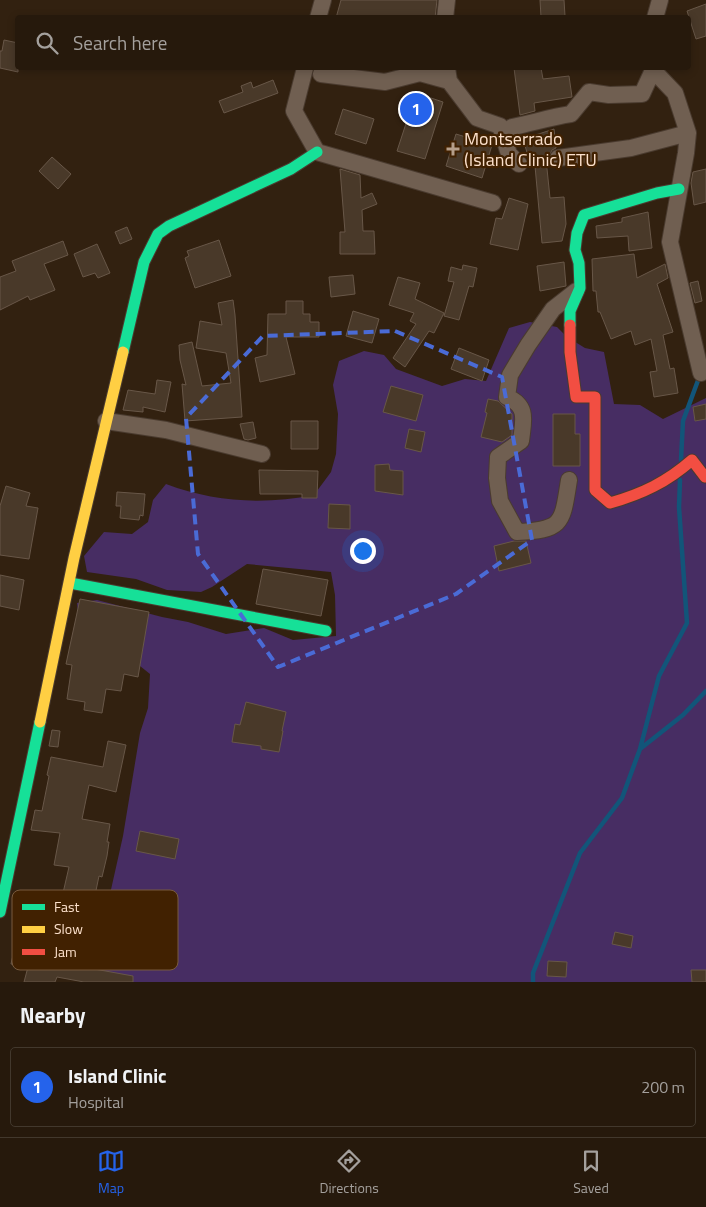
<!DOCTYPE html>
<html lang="en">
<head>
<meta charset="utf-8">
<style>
	:root { --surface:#26190c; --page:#2e2215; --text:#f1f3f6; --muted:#a4a09d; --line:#42382d; --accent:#2563eb }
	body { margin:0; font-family:"Titillium Web",sans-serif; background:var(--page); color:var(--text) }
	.you { position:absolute; left:362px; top:550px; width:18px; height:18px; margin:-12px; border:4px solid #fff; border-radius:50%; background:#1a73e8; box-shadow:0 0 0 8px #1a73e833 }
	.badge { display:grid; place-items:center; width:32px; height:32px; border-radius:50%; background:var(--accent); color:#fff; font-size:16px; font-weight:700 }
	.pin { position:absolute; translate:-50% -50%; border:2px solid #fff; box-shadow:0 1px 5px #0006 }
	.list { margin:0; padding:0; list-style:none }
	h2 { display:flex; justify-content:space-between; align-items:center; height:65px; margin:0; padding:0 20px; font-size:21px }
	h2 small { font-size:16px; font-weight:400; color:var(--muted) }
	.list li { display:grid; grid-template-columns:32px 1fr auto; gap:15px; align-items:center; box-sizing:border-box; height:80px; margin:0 10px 10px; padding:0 10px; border:1px solid var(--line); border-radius:5px }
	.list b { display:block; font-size:19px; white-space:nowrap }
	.list p { margin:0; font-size:16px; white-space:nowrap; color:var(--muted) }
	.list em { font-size:16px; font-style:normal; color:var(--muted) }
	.icon { flex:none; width:28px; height:28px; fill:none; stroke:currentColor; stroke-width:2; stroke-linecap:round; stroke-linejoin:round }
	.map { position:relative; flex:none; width:706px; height:982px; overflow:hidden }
	.search { position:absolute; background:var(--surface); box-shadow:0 2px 8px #0003; left:15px; right:15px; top:15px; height:55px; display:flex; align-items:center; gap:12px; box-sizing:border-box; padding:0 18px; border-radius:5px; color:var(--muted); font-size:19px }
	.sheet { height:155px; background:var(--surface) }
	nav { display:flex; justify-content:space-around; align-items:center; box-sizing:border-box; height:70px; border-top:1px solid var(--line); background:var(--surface); font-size:14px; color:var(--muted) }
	nav a { display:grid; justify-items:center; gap:2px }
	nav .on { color:var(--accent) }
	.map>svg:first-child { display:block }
</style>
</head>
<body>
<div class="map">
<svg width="706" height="982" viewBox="0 0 706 982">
	<rect width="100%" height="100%" fill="#322110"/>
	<!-- green -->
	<path fill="#472d63" d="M530 322 557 327 567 337 585 348 604 352 614 404 640 405 663 419 706 398V982H93V970L123 836 140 733 148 708 150 674 140 666 109 649 80 630 77 603 97 600 162 617 188 622 226 634 264 628 293 640 336 636 335 595 331 572 247 564 212 587 201 592 167 590 136 579 87 572 84 556 104 532 132 534 148 522 153 500 166 484C214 502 263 505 314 495L331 472 336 454 338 414 333 385 339 361 364 351 384 355 396 369 442 386 465 379 486 381 509 328Z"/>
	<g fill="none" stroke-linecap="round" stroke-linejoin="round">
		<!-- stream -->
		<path stroke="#125579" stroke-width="4.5" d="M681 460 683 421 700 375
			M640 749 659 676 687 623 679 507 680 480
			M533 982V973L580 853 622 798 640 749 683 715 706 691"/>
	</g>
	<!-- building -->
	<path fill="#493929" stroke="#685748" d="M341 0H437L435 18H336Z
		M540 0H564L565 16 541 17Z
		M706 4V36L696 39 687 11Z
		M4 40 18 43V72L0 68V51H2Z
		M514 68H541L543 79 569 76 572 97 534 103 535 111 520 115Z
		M273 80 278 93 224 113 219 101 243 92 241 86 251 82 253 88Z
		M416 93 443 102 425 159 397 151Z
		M343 109 374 119 366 144 335 134Z
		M554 129 556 148 552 150 548 159H546L550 198 564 197 566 224 562 241 542 243 535 166H531L523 139Z
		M456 134 492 145 482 178 446 166Z
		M52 157 71 174 58 189 39 171Z
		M340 169 360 175 361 198 372 193 377 204 362 210 363 231H374L375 254H340V232H345Z
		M706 169V202L694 205 691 183 693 172Z
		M509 198 528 204 518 250 490 244 496 218 502 219Z
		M648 212 652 248 629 251 628 236 597 238 596 226 622 222V218Z
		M127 227 132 239 120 244 115 232Z
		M219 240 231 276 195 288 185 258 189 256 187 251Z
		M63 241 68 255 44 264 55 290 30 300 28 296 0 310V277L16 271 12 261Z
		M97 244 110 273 98 278 95 273 83 277 74 254Z
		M634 254 637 278 665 264 668 278 657 284 673 332 663 335 670 369 674 368 678 393 654 397 650 372 657 371 651 339 635 345 631 331 611 339 600 312H598L596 291H593L592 259Z
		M564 262 566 286 540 291 537 266Z
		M463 265 477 268 473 287 469 286 459 320 444 316 454 282 448 281 451 267 462 270Z
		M353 275 355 294 331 297 329 277Z
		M398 277 420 283 415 299 444 313 434 333 429 331 405 367 393 358 416 324 410 321 414 313 389 305Z
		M698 281 702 301 695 303 690 283Z
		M233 300 235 315 242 417 185 421 182 384 186 385 180 360 179 345 192 342 202 386 231 383 226 353 196 348 200 321 222 325 218 303Z
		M286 301H303V314H310V322H319V337H286L295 374 260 382 255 358 267 355 268 314H286Z
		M353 311 379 319 372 343 346 336Z
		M459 348 489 360 482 381 451 369Z
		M157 380 171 382 165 412 143 407V412L123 410 128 390 155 394Z
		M391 386 423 395 416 421 383 412Z
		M488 399 498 401 512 414V435L502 442 481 437 487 413 485 412Z
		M706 404V419L695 421 693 407Z
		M553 414H575V434H580V466H553Z
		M291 421H318V449H291Z
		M253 422 256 438 248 440 244 439 240 424Z
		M409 429 425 432 421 452 405 448Z
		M389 464 390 470 403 471V495L375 491V465Z
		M259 470 318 471 317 498H302V494H260Z
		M6 486 30 493 26 506 38 508 29 559 0 555V506Z
		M117 492 145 494 143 516 140 515 139 520 120 518 121 506H116Z
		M329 504 350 505V529L328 528Z
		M514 541H526L531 563 499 571 494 546Z
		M263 569 328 580 321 616 256 604Z
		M0 575 24 580 19 610 0 606Z
		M80 599 149 612 138 677 124 674 121 691 106 689 102 713 84 710 85 702 67 699 72 665 66 664Z
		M246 702 286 712 282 731H283L279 752 261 749V746L232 742 235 724 240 725Z
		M52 730 60 731 58 747 49 746Z
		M108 741 126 745 116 792 89 785 82 819 110 824 107 842H109L107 856 102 877 99 876 94 900 63 893 69 867 54 865 60 833 31 830 35 810 42 811 49 776 47 775 51 757 103 767Z
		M140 831 179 839 175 859 136 851Z
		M615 932 633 936 631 948 612 944Z
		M15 946 47 953 48 948 80 957 78 966 133 976V982H84L57 977 55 982H24L28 967 11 964Z
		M548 961 567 962 566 977 547 976Z
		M691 970H706V982H692Z"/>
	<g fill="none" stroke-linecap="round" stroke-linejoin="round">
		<!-- street casing -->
		<g stroke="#4a3b2f" stroke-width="18">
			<path id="street" d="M318 18 323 0
				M445 18 447 0
				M655 18 660 0
				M305 68 294 111 317 152 493 203
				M447 68 449 81 477 118 500 126 509 154 519 164
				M653 68V70L675 93 688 133 686 153 670 242 701 373
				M321 74 385 82 420 73 449 81
				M512 127C532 123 551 117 571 114L589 92 609 95 642 94 653 70
				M558 158 631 148 688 133
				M106 421 166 430 262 454
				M569 480C562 523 564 530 517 532L500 501 497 478 498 457 521 441C523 422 529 406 507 397L510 375 528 345 553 309 576 291"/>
		</g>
		<!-- fast casing -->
		<g stroke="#4a3b2f" stroke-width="13">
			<path id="fast" d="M570 325V311L580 288 579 263 575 250 577 233 584 215 657 193 679 189
				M123 352 144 262 158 234 169 226 291 169 317 152
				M70 583 326 631
				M0 912 40 722"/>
		</g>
		<!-- slow casing -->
		<g stroke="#4a3b2f" stroke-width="13">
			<path id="slow" d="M40 722 74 558 123 352"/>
		</g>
		<!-- jam casing -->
		<g stroke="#4a3b2f" stroke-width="13">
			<path id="jam" d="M570 325V352L576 397H595V490L610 503C642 494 667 482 692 460L705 477"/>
		</g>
		<!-- street -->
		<use href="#street" stroke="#705f51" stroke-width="16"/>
		<!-- fast -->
		<use href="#fast" stroke="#16e098" stroke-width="11"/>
		<!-- slow -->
		<use href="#slow" stroke="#ffcf43" stroke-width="11"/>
		<!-- jam -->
		<use href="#jam" stroke="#f24e42" stroke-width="11"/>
	</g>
	<!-- marked area -->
	<path fill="none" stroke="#4a6bd6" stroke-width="4" stroke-dasharray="10 6" stroke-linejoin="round" d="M395 331 502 377 532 540 456 594 278 667 198 554 186 418 263 336Z"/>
	<!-- markers -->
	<path fill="#b59e8a" stroke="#412101" stroke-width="2" d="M450.5 141.5h5v5h5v5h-5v5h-5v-5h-5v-5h5z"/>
	<g text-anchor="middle" stroke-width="4.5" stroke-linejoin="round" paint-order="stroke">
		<!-- poi labels -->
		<g font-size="18" fill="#fce1cc" stroke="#412101" text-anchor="start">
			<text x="464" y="145">Montserrado<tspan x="464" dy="21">(Island Clinic) ETU</tspan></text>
		</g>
	</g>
	<!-- legend -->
	<rect x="12" y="890" width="166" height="80" rx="8" fill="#412101" stroke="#795b3e" stroke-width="1"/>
	<rect x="22" y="904" width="23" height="6" fill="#16e098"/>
	<rect x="22" y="926" width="23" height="7" fill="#ffcf43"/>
	<rect x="22" y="949" width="23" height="6" fill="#f24e42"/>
	<g font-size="14" fill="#fce1cc">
		<text x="54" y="912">Fast</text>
		<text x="54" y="934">Slow</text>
		<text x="54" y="957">Jam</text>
	</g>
</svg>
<div class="you"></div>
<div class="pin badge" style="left:416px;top:109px">1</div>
<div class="search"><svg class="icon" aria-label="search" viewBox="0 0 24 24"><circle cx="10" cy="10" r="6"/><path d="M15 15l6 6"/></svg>Search here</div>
</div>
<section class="sheet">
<h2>Nearby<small></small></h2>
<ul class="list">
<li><span class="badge">1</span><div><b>Island Clinic</b><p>Hospital</p></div><em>200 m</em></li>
</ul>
</section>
<nav>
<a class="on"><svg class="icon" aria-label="map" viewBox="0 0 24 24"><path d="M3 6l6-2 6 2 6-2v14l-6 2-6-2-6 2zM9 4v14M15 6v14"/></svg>Map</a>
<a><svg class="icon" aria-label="directions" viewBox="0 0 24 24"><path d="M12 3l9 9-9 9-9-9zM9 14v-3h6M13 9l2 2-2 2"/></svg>Directions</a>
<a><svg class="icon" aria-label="saved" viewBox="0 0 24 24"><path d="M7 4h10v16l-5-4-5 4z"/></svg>Saved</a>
</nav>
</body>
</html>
